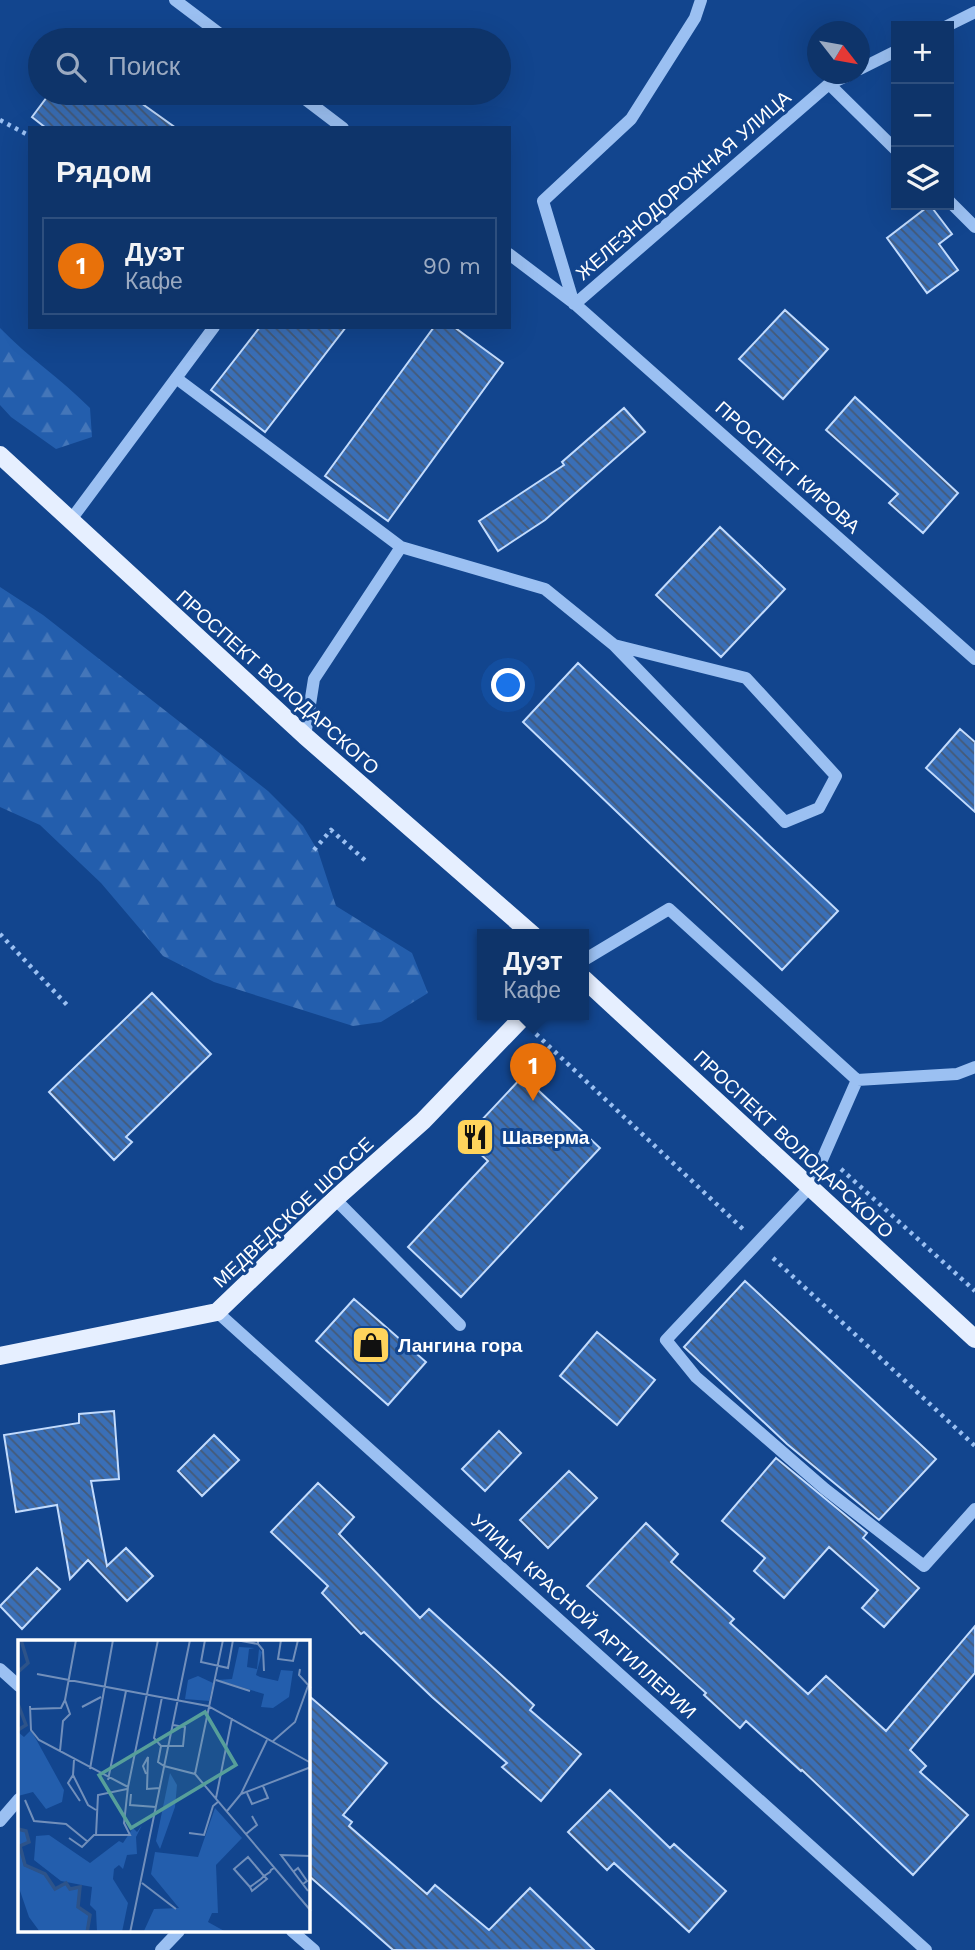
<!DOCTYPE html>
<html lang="ru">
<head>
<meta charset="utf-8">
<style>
	:root { --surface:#0e346a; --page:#1c3f72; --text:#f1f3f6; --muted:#9baac1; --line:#2e4f7e; --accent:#e797bd }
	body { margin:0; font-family:"Work Sans",sans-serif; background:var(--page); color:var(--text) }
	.controls { position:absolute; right:21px; top:21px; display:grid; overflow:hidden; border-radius:0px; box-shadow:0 7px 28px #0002 }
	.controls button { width:63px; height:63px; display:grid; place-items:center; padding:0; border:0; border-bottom:2px solid var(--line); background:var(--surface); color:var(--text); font:35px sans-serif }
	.compass { position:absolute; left:807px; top:21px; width:63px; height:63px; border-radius:50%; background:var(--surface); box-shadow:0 7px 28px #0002; rotate:121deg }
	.you { position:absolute; left:509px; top:686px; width:24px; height:24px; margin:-18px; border:5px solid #fff; border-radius:50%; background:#1a73e8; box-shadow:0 0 0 10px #1a73e833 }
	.badge { display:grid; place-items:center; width:46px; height:46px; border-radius:50%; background:var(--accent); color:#fff; font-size:23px; font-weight:700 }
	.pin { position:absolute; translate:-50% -58px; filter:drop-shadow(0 2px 4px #0008) }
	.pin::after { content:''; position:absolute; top:37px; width:24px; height:21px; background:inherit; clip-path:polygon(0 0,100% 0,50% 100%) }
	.popup { position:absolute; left:477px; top:929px; width:112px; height:91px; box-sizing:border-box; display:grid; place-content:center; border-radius:0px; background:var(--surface); filter:drop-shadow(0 2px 5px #0005); font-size:23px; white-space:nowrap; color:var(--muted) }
	.popup b { font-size:26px; color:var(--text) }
	.popup::after { content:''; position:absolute; left:50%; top:100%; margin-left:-14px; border:14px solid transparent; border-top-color:var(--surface) }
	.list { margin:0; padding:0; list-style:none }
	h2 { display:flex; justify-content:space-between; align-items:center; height:91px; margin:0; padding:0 28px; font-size:30px }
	h2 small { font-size:23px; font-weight:400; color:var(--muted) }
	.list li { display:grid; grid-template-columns:46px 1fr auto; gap:21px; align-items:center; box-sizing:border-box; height:98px; margin:0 14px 14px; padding:0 14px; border:2px solid var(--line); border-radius:0px }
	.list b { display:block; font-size:26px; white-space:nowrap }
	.list p { margin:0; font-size:23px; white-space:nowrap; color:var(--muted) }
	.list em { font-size:23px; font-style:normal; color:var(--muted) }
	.icon { flex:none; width:38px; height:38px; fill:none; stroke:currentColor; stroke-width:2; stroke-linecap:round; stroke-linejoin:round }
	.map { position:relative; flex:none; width:975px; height:1950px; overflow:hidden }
	.search { position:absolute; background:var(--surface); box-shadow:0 7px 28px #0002; left:28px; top:28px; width:483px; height:77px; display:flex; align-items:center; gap:18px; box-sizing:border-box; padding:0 24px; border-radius:38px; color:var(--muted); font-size:26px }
	.panel { position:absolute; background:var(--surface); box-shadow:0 7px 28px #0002; left:28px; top:126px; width:483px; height:203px; border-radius:0px }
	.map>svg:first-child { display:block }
</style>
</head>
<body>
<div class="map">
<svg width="975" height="1950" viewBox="0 0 975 1950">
	<defs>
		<pattern id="forest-firs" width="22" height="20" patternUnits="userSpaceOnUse" patternTransform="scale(1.75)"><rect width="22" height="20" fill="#235ead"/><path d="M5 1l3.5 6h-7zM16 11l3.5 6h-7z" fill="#4476b9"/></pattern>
		<pattern id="building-back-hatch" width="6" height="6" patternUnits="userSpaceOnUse" patternTransform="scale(1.75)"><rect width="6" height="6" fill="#3a6fb7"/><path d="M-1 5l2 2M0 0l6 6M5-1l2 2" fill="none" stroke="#455a77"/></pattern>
	</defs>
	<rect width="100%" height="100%" fill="#12458e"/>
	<!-- forest -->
	<path fill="url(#forest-firs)" d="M0 328C28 357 61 379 90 408L92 437 56 449 11 417 0 405Z
		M0 587 43 615 268 791 303 826 318 851 336 906 412 953 428 993 381 1022 353 1026 214 982 163 956 101 883 40 825 0 807Z"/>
	<!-- building -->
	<path fill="url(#building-back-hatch)" stroke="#c2dbfd" stroke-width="2" d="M50 93H127L176 128H46L32 117Z
		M930 205 952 234 939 244 958 270 927 293 887 238Z
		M785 310 828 349 783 399 739 359Z
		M260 327H346L265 432 211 390Z
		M434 327H454L503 363 388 521 325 476Z
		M855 397 958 493 923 533 889 503 898 494 826 430Z
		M624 408 645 432 545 520 498 551 479 521 564 465 562 462Z
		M720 527 785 589 721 657 656 595Z
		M578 663 838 911 782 970 523 722Z
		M960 729 975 742V812L926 768Z
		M152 993 211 1054 126 1137 132 1142 114 1160 49 1092Z
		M523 1076 600 1148 461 1297 408 1247 488 1161 464 1139Z
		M745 1281 936 1459 879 1520 787 1444 684 1347Z
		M354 1299 426 1362 388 1405 316 1341Z
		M597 1332 655 1380 617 1425 560 1376Z
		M114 1411 119 1479 91 1481 107 1566 126 1548 153 1576 127 1601 88 1560 70 1579 57 1505 16 1512 4 1435 79 1423V1414Z
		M499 1431 521 1453 485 1491 462 1469Z
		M214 1435 239 1460 202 1496 178 1471Z
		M776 1458 867 1533 863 1538 919 1588 884 1627 862 1608 878 1590 829 1547 784 1598 754 1571 765 1558 722 1521Z
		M569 1471 597 1498 548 1548 520 1520Z
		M318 1483 354 1517 339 1534 420 1618 429 1609 534 1705 530 1710 581 1754 541 1801 502 1767 507 1763 432 1697 364 1632 361 1634 322 1593 328 1586 271 1532Z
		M646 1523 678 1554 671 1562 734 1619 730 1623 808 1694 826 1676 886 1731 975 1626V1673L910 1750 926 1766 920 1772 968 1815 913 1875 802 1770 801 1771 746 1721 740 1728 704 1695 706 1693 587 1586Z
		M37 1568 60 1589 22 1629 0 1606Z
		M308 1695 387 1763 343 1815 352 1822 349 1826 427 1894 435 1885 489 1930 530 1888 594 1950H393L308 1875Z
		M610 1790 670 1848 674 1844 726 1891 689 1932 614 1863 607 1870 568 1832Z"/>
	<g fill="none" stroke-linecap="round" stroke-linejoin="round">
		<!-- path -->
		<path stroke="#9bc0f2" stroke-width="4.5" stroke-dasharray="3.5 5" stroke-linecap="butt" d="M0 120 30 136
			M314 850 331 830 367 862
			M0 934 68 1006
			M536 1034 744 1230
			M841 1169 975 1291
			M773 1258 975 1446"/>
		<!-- minor -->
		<path stroke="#9bc0f2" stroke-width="12" d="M175 0 228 40
			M947 26 975 12
			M860 69 896 51
			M829 84 896 150
			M297 93 343 128
			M949 201 975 227
			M509 254 575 304 975 659
			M574 304 543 201 631 119 695 18 701 0
			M575 304 829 84 851 74
			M176 378 401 547
			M70 521 214 327
			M305 736 314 679 401 547 545 589 614 645 785 822 819 808 836 776 746 678 614 645
			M584 960 669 909 857 1080 810 1187 666 1340 696 1377 825 1489 924 1566 975 1509
			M857 1080 957 1074 975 1067
			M335 1199 460 1325
			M217 1312 926 1950
			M0 1669 19 1686
			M0 1821 19 1799
			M292 1931 314 1950
			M161 1950 179 1931"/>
		<!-- major -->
		<path stroke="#e6efff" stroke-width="18" d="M0 455 305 736 533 935
			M584 979 975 1339
			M0 1356 217 1312 335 1199 423 1121 525 1015"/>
	</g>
	<!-- icons -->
	<defs>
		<g id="restaurant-square" transform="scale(2.0125)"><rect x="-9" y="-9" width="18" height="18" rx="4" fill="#ffd45c" stroke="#12458e"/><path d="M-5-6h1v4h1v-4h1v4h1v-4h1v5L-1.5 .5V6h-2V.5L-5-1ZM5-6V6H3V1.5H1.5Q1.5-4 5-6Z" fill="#111"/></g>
		<g id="shop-square" transform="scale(2.0125)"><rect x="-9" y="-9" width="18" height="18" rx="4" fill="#ffd45c" stroke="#12458e"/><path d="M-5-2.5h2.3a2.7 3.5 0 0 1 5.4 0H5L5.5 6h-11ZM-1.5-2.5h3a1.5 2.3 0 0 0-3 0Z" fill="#111"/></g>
	</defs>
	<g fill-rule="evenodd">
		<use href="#restaurant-square" x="475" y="1137"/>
		<use href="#shop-square" x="371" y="1345"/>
	</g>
	<g text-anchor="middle" stroke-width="6" stroke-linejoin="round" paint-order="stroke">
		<!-- street labels -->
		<g font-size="19" fill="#fff" stroke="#12458e">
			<text transform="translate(683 185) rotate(-41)" y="7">ЖЕЛЕЗНОДОРОЖНАЯ УЛИЦА</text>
			<text transform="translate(788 467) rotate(42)" y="7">ПРОСПЕКТ КИРОВА</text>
			<text transform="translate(278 682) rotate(42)" y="7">ПРОСПЕКТ ВОЛОДАРСКОГО</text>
			<text transform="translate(794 1144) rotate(43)" y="7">ПРОСПЕКТ ВОЛОДАРСКОГО</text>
			<text transform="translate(293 1212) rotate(-43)" y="7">МЕДВЕДСКОЕ ШОССЕ</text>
			<text transform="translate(584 1616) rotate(42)" y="7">УЛИЦА КРАСНОЙ АРТИЛЛЕРИИ</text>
		</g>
		<!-- poi labels -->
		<g font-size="19" font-weight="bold" fill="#fff" stroke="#12458e" text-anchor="start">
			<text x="502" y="1144">Шаверма</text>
			<text x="398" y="1352">Лангина гора</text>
		</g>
	</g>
	<!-- overview -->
	<g transform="translate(18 1640)">
		<rect width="292" height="292" fill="#12458e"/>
		<path d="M221 7 237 8 231 9 229 27 239 29 241 9 244 12 238 35 242 37 260 41 263 30 275 31 271 57 255 68 243 67 246 54 199 40 214 39Z" fill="#235ead"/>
		<path d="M180 36 195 43 191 61 167 59 170 40ZM13 90 46 150 44 162 28 169 15 152 0 156V92L6 97ZM152 133 159 145 157 167 142 209 138 201ZM197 168 224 198 198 225 200 273H194L190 282 208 292 125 293 136 269 161 268 133 234 137 212 180 217ZM124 185 118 197 119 214 109 215 105 229 101 225 96 229 95 239 110 263 104 292H79L78 271 72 265 74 247 43 241 16 220 18 196 31 195 72 223 101 201 105 203 115 188 119 192ZM0 190 8 191 10 202 1 205 6 226 27 235 37 250 48 244 52 250 61 248 59 267 71 275 68 292H22L11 277 0 245Z" fill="#235ead"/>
		<path fill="none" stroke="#2d5389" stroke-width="3.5" d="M0 32 10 23 3 0M0 64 8 85 0 90M0 189 8 191 11 202 2 206 7 225 27 234 37 249 48 243 52 249 62 247 60 267 72 275 69 293"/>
		<path fill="none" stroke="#718fbb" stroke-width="2" d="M187 0 183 22 210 28 215 0M218 0 240 4V0M263 0 260 19 275 21 280 0M240 4 245 10 246 31M282 29 281 35 293 48M19 34 190 66 293 123M198 40 232 51M12 66 13 90 21 100 110 147M64 67 83 57M12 69 43 68 47 60M254 102 277 82 290 46M143 106 136 98 144 57M42 111 45 81 52 74 47 60 58 0M56 120 55 135 70 165 78 170M146 126 140 122 143 106H165L167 87 155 85M146 126 177 134 293 271M72 129 95 0M128 134 125 126 130 117 129 149 142 148M177 134 205 0M55 135 50 143 62 161M90 140 108 51M229 153 234 164 250 158 245 146M113 154 112 165 138 167M223 154 293 127M198 158 214 78M7 160 16 181 48 184 70 202M209 171 223 154 249 100M171 193 186 195 195 166 201 161M228 194 239 185 234 176M78 195 80 155 109 149M51 198 64 207 76 195H112L106 183 110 147 140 0M275 232 280 228 289 241 285 244M124 243 158 269M232 247 216 229 230 217 246 236 249 239 234 251 232 247 243 239 246 236 252 232 253 230 256 228M290 251 263 215 293 216M112 293 172 0"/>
		<path fill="#579f9a" fill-opacity="0.15" stroke="#579f9a" stroke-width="3.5" d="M187 72 218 125 113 188 81 135Z"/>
		<rect width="292" height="292" fill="none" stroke="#fff" stroke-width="3.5"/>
	</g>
</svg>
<div class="controls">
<button>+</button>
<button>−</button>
<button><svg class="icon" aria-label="layers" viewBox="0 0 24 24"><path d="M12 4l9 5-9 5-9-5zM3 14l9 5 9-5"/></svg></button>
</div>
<svg class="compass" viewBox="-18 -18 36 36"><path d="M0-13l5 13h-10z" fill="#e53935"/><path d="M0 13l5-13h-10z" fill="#9baac1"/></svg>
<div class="you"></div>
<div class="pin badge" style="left:533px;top:1101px;background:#e8710a">1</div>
<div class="popup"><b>Дуэт</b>Кафе</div>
<div class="search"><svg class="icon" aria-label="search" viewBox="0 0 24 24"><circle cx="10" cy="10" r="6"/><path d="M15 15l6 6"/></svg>Поиск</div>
<section class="panel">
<h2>Рядом<small></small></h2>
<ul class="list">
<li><span class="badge" style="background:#e8710a">1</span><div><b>Дуэт</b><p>Кафе</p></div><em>90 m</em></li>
</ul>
</section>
</div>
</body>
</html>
